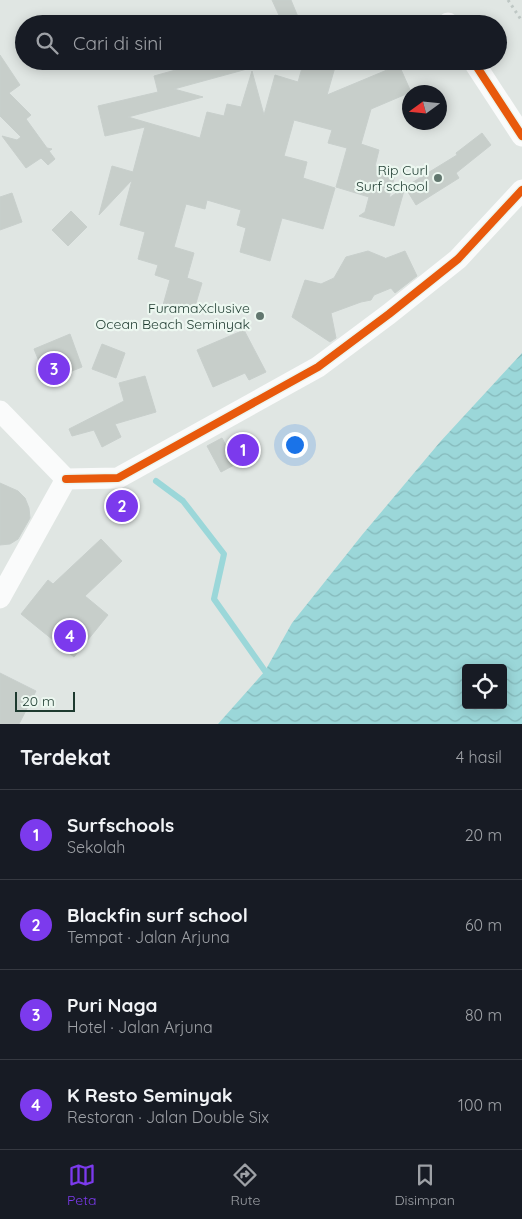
<!DOCTYPE html>
<html lang="id">
<head>
<meta charset="utf-8">
<style>
	:root { --surface:#171b24; --page:#20242c; --text:#f1f3f6; --muted:#9ea1a6; --line:#363941; --accent:#7c3aed }
	body { margin:0; font-family:Quicksand,sans-serif; background:var(--page); color:var(--text) }
	.controls { position:absolute; right:15px; bottom:15px; display:grid; overflow:hidden; border-radius:5px; box-shadow:0 2px 12px #0003 }
	.controls button { width:45px; height:45px; display:grid; place-items:center; padding:0; border:0; border-bottom:1px solid var(--line); background:var(--surface); color:var(--text); font:25px sans-serif }
	.compass { position:absolute; left:402px; top:85px; width:45px; height:45px; border-radius:50%; background:var(--surface); box-shadow:0 2px 12px #0003; rotate:255deg }
	.scale { position:absolute; left:15px; bottom:12px; width:60px; box-sizing:border-box; padding-left:5px; border:2px solid #1d3a2f; border-top:0; font-size:14px; line-height:18px; white-space:nowrap; color:#1d3a2f; -webkit-text-stroke:4px #ecf7f0; paint-order:stroke }
	.you { position:absolute; left:294px; top:444px; width:18px; height:18px; margin:-12px; border:4px solid #fff; border-radius:50%; background:#1a73e8; box-shadow:0 0 0 8px #1a73e833 }
	.badge { display:grid; place-items:center; width:32px; height:32px; border-radius:50%; background:var(--accent); color:#fff; font-size:16px; font-weight:700 }
	.pin { position:absolute; translate:-50% -50%; border:2px solid #fff; box-shadow:0 1px 5px #0006 }
	.list { margin:0; padding:0; list-style:none }
	h2 { display:flex; justify-content:space-between; align-items:center; height:65px; margin:0; padding:0 20px; font-size:21px }
	h2 small { font-size:16px; font-weight:400; color:var(--muted) }
	.list li { display:grid; grid-template-columns:32px 1fr auto; gap:15px; align-items:center; box-sizing:border-box; height:90px; padding:0 20px; border-top:1px solid var(--line) }
	.list b { display:block; font-size:19px; white-space:nowrap }
	.list p { margin:0; font-size:16px; white-space:nowrap; color:var(--muted) }
	.list em { font-size:16px; font-style:normal; color:var(--muted) }
	.icon { flex:none; width:28px; height:28px; fill:none; stroke:currentColor; stroke-width:2; stroke-linecap:round; stroke-linejoin:round }
	.map { position:relative; flex:none; width:522px; height:724px; overflow:hidden }
	.search { position:absolute; background:var(--surface); box-shadow:0 2px 12px #0003; left:15px; right:15px; top:15px; height:55px; display:flex; align-items:center; gap:12px; box-sizing:border-box; padding:0 18px; border-radius:28px; color:var(--muted); font-size:19px }
	.sheet { height:425px; background:var(--surface) }
	nav { display:flex; justify-content:space-around; align-items:center; box-sizing:border-box; height:70px; border-top:1px solid var(--line); background:var(--surface); font-size:14px; color:var(--muted) }
	nav a { display:grid; justify-items:center; gap:2px }
	nav .on { color:var(--accent) }
	.map>svg:first-child { display:block }
</style>
</head>
<body>
<div class="map">
<svg width="522" height="724" viewBox="0 0 522 724">
	<defs>
		<pattern id="water-waves" width="16" height="10" patternUnits="userSpaceOnUse" patternTransform="scale(1.25)"><rect width="16" height="10" fill="#9bd7d9"/><path d="M0 5q4-4 8 0t8 0" fill="none" stroke="#85b9bb"/></pattern>
	</defs>
	<rect width="100%" height="100%" fill="#e0e6e3"/>
	<!-- water -->
	<path fill="url(#water-waves)" fill-rule="evenodd" d="M522 353V724H218L265 671 292 623 362 535 440 442ZM466 668H503V705H466Z"/>
	<g fill="none" stroke-linecap="round" stroke-linejoin="round">
		<!-- stream -->
		<path stroke="#9bd7d9" stroke-width="6" d="M156 481 183 501 224 554 214 599 265 671"/>
	</g>
	<!-- building -->
	<path fill="#c7ceca" stroke="#c8cfcc" d="M272 0H291L301 24H283Z
		M0 55 20 85 9 93 31 115 26 119 47 148 52 149 49 151 55 159 48 165 41 158 26 168 2 136 17 140 21 137 0 116Z
		M208 61H258V66L174 89 203 97 128 117 200 138 207 112 224 116 227 104 241 107 252 71 264 115 275 75 298 82 304 61H317L335 67 327 95 399 65 411 92 371 109 361 144 379 150 375 166 396 171 389 198 405 187 394 226 359 216 365 212 369 197 336 187 347 148 328 143 332 130 294 120 284 156 307 162 303 178 335 188 323 229 282 218 270 261 240 252 246 228 237 225 241 210 207 200 205 209 186 204 174 247 194 253 187 278 202 283 193 313 163 305 170 280 155 275 158 265 138 259 145 232 120 225 132 180 99 215 112 166 133 172 145 127 105 136 98 106 158 92 154 76Z
		M482 133 491 145 456 173 459 178 416 205 405 187 457 155 456 153Z
		M12 193 22 222 0 230V197Z
		M71 211 87 227 68 246 52 230Z
		M368 251 385 258 384 259 405 251 417 276 395 293 391 288 374 295 371 300 361 302 331 313 336 338 330 342 292 317 305 280 321 284 334 278 346 257Z
		M244 330 266 372 249 380 245 373 213 387 197 350Z
		M70 334 82 367 47 381 34 349Z
		M102 344 125 353 116 378 92 369Z
		M145 376 156 412 115 424 121 437 102 447 94 430 72 436 69 429 124 401 119 383Z
		M222 438 236 464 221 472 207 446Z
		M0 483 18 491 25 498 29 508 30 518 18 539 10 544 0 545Z
		M101 539 122 561 85 596 108 615 74 657 21 614 48 580 53 584Z
		M0 673 36 691 19 724H0Z"/>
	<g fill="none" stroke-linecap="round" stroke-linejoin="round">
		<!-- path -->
		<path stroke="#bec7c4" stroke-width="3" stroke-dasharray="2.5 4" stroke-linecap="butt" d="M508 0 522 21"/>
		<!-- street -->
		<path stroke="#fafbfb" stroke-width="21" d="M448 23 449 24
			M473 61 522 136
			M0 411 66 479
			M66 479 118 478 318 367 389 314 458 259 522 190
			M0 598 66 479"/>
		<!-- cycleway casing -->
		<g stroke="#ecf7f0" stroke-width="11">
			<path id="cycleway" d="M473 61 522 136
				M66 479 118 478 318 367 389 314 458 259 522 190"/>
		</g>
		<!-- cycleway -->
		<use href="#cycleway" stroke="#e8590c" stroke-width="8"/>
	</g>
	<!-- markers -->
	<g fill="#61766e" stroke="#ecf7f0" stroke-width="2">
		<circle cx="438" cy="178" r="5"/>
		<circle cx="260" cy="316" r="5"/>
	</g>
	<g text-anchor="middle" stroke-width="4.5" stroke-linejoin="round" paint-order="stroke">
		<!-- poi labels -->
		<g font-size="14" fill="#1d3a2f" stroke="#ecf7f0" text-anchor="end">
			<text x="428" y="175">Rip Curl<tspan x="428" dy="16">Surf school</tspan></text>
			<text x="250" y="313">FuramaXclusive<tspan x="250" dy="16">Ocean Beach Seminyak</tspan></text>
		</g>
	</g>
</svg>
<div class="controls">
<button><svg class="icon" aria-label="locate" viewBox="0 0 24 24"><circle cx="12" cy="12" r="6"/><path d="M12 2v4M12 18v4M2 12h4M18 12h4"/></svg></button>
</div>
<svg class="compass" viewBox="-18 -18 36 36"><path d="M0-13l5 13h-10z" fill="#e53935"/><path d="M0 13l5-13h-10z" fill="#9ea1a6"/></svg>
<div class="scale">20 m</div>
<div class="you"></div>
<div class="pin badge" style="left:243px;top:450px">1</div>
<div class="pin badge" style="left:122px;top:506px">2</div>
<div class="pin badge" style="left:54px;top:369px">3</div>
<div class="pin badge" style="left:70px;top:636px">4</div>
<div class="search"><svg class="icon" aria-label="search" viewBox="0 0 24 24"><circle cx="10" cy="10" r="6"/><path d="M15 15l6 6"/></svg>Cari di sini</div>
</div>
<section class="sheet">
<h2>Terdekat<small>4 hasil</small></h2>
<ul class="list">
<li><span class="badge">1</span><div><b>Surfschools</b><p>Sekolah</p></div><em>20 m</em></li>
<li><span class="badge">2</span><div><b>Blackfin surf school</b><p>Tempat · Jalan Arjuna</p></div><em>60 m</em></li>
<li><span class="badge">3</span><div><b>Puri Naga</b><p>Hotel · Jalan Arjuna</p></div><em>80 m</em></li>
<li><span class="badge">4</span><div><b>K Resto Seminyak</b><p>Restoran · Jalan Double Six</p></div><em>100 m</em></li>
</ul>
</section>
<nav>
<a class="on"><svg class="icon" aria-label="map" viewBox="0 0 24 24"><path d="M3 6l6-2 6 2 6-2v14l-6 2-6-2-6 2zM9 4v14M15 6v14"/></svg>Peta</a>
<a><svg class="icon" aria-label="directions" viewBox="0 0 24 24"><path d="M12 3l9 9-9 9-9-9zM9 14v-3h6M13 9l2 2-2 2"/></svg>Rute</a>
<a><svg class="icon" aria-label="saved" viewBox="0 0 24 24"><path d="M7 4h10v16l-5-4-5 4z"/></svg>Disimpan</a>
</nav>
</body>
</html>
